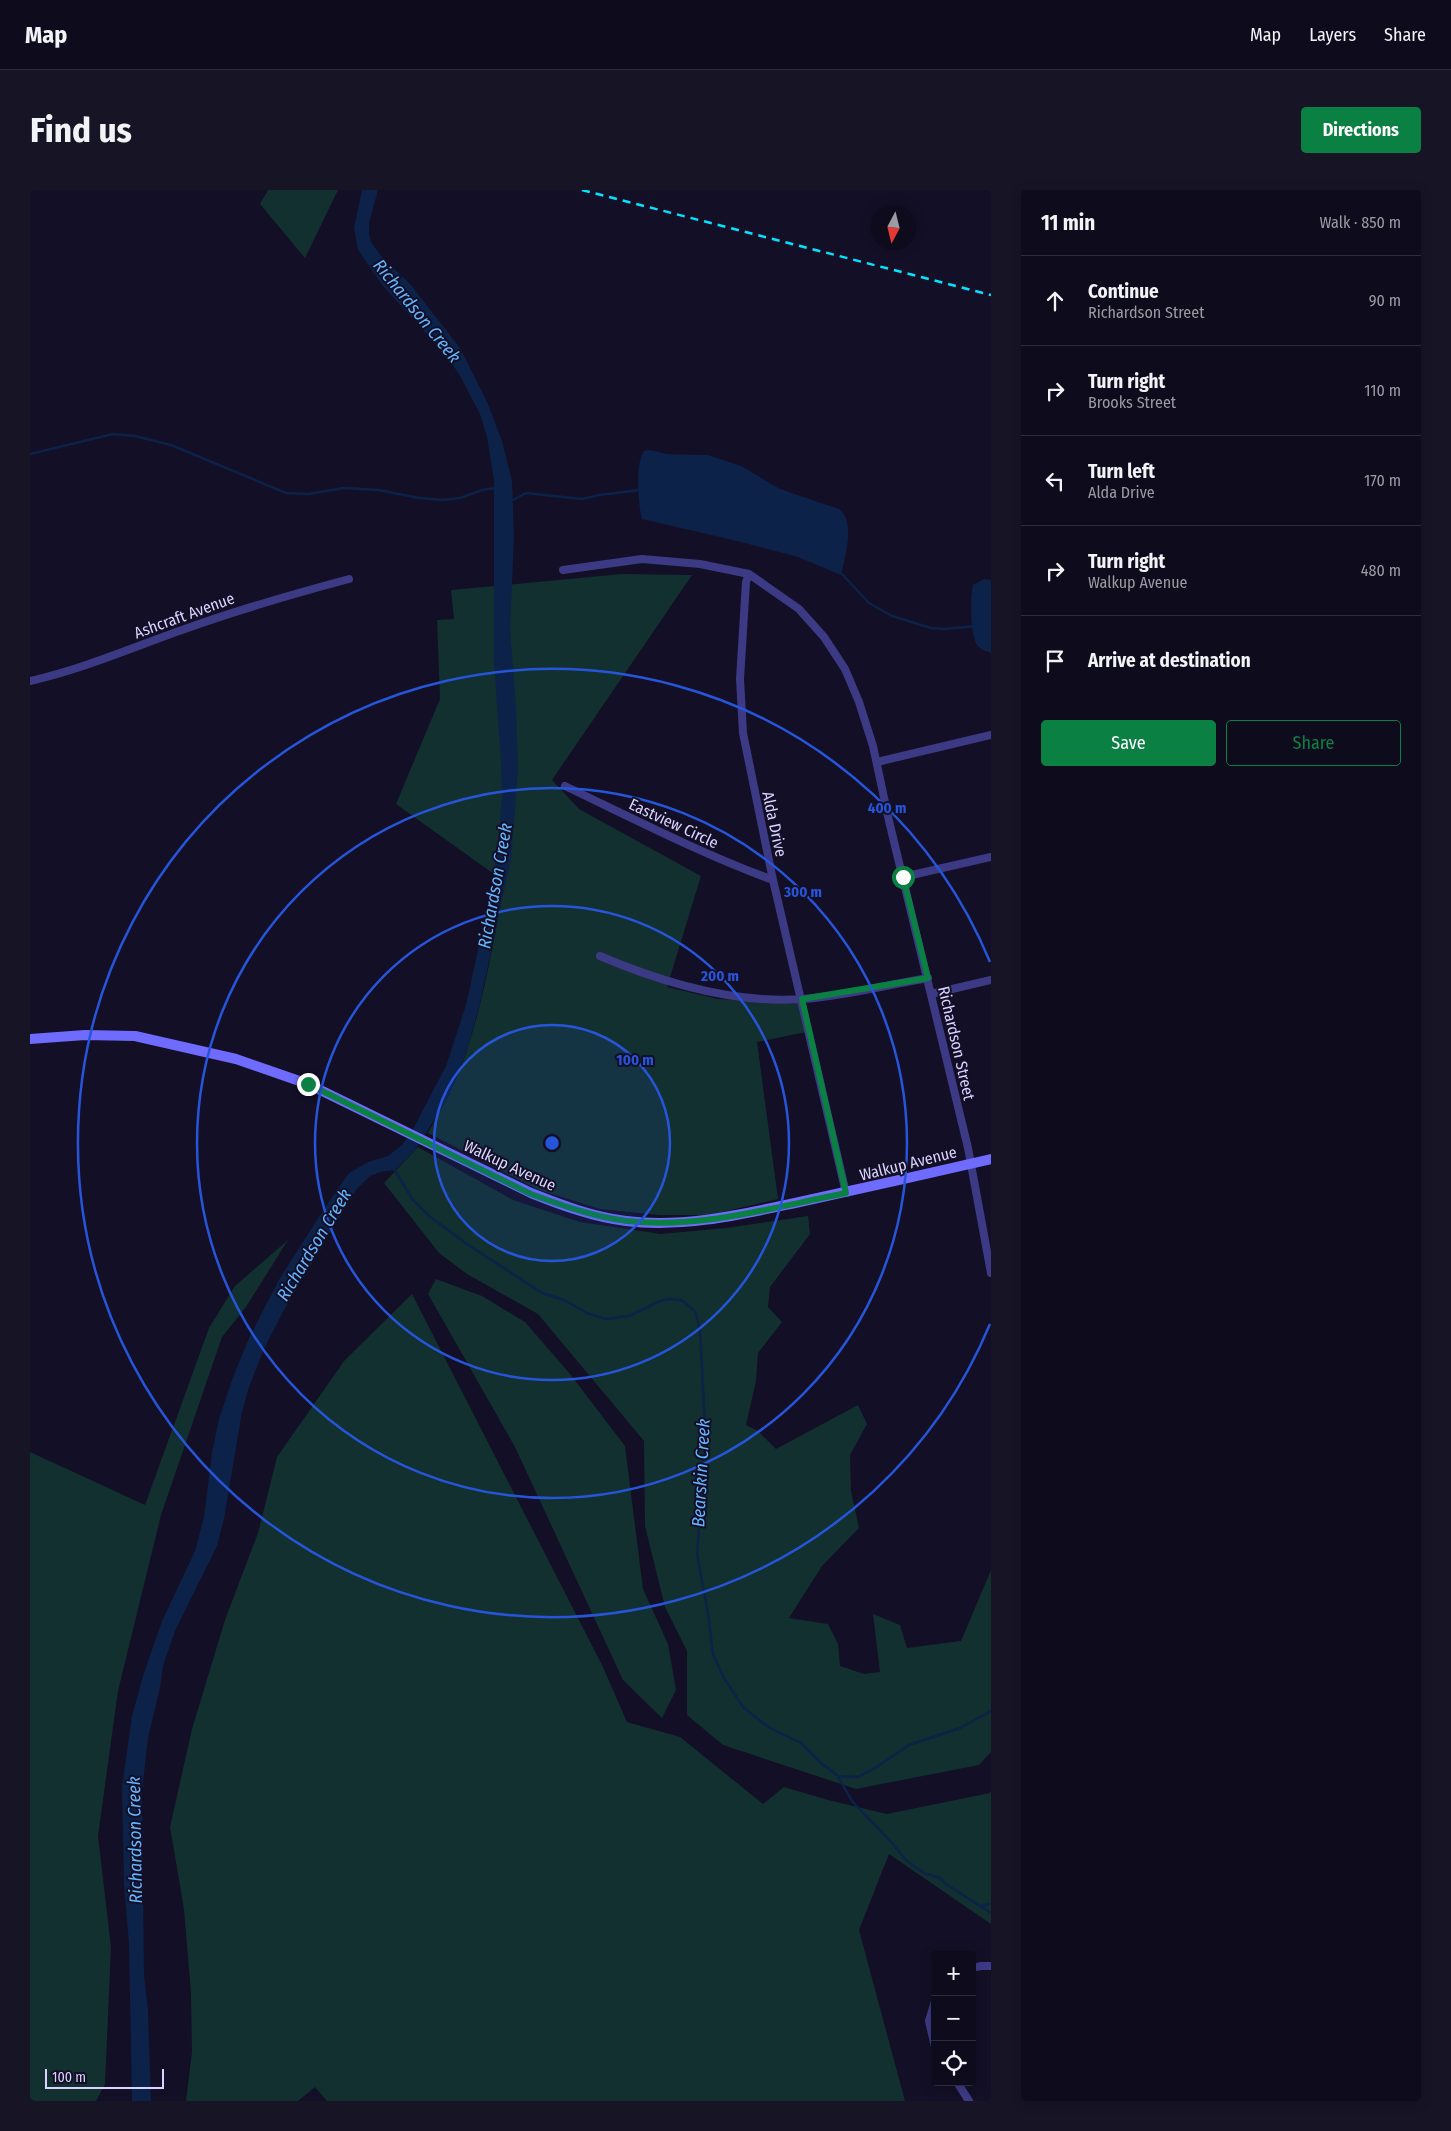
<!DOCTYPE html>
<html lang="en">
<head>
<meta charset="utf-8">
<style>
	:root { --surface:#0e0b1c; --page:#171425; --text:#f1f3f6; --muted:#9b9ba3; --line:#2e2b3b; --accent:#0b8043 }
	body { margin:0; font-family:"Fira Sans Condensed",sans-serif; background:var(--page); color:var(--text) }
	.controls { position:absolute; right:15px; bottom:15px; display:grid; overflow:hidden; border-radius:5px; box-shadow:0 2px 12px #0003 }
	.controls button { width:45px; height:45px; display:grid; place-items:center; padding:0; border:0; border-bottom:1px solid var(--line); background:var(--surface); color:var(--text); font:25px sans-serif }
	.compass { position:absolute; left:841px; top:15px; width:45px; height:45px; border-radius:50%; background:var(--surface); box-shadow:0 2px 12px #0003; rotate:187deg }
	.scale { position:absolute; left:15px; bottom:12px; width:119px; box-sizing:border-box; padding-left:5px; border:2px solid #d9d4ff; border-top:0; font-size:14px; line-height:18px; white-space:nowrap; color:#d9d4ff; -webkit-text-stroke:4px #130f26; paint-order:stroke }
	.stop { position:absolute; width:15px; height:15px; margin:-11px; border:4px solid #0b8043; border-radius:50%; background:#fff }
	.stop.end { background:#0b8043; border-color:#fff; box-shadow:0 1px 5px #0008 }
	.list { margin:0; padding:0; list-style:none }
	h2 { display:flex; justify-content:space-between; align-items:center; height:65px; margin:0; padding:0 20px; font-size:21px }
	h2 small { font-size:16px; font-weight:400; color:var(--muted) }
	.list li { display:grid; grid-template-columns:32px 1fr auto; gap:15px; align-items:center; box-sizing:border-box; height:90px; padding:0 20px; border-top:1px solid var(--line) }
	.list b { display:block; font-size:19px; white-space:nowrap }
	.list p { margin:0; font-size:16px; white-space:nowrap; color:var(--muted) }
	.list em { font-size:16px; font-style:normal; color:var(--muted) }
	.actions { display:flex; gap:10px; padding:15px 20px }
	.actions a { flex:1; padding:11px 0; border:1px solid var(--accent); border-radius:5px; text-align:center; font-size:18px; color:var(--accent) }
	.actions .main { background:var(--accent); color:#fff }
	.icon { flex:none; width:28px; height:28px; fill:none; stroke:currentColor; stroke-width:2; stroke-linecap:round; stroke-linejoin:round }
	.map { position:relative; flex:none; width:961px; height:1911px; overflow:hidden; border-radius:5px }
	header { display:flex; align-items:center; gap:30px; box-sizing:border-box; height:70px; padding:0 25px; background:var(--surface); border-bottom:1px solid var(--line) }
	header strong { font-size:24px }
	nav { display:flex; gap:28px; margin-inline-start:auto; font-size:18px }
	.intro { display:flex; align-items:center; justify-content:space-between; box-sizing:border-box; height:120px; padding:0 30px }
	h1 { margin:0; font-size:35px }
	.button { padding:12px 22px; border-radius:5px; background:var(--accent); color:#fff; font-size:18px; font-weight:700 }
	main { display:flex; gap:30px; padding:0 30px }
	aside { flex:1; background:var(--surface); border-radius:5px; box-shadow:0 2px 12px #0003 }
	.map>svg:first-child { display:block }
</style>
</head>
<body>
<header>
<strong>Map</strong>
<nav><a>Map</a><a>Layers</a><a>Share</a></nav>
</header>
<div class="intro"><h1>Find us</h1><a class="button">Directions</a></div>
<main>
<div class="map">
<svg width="961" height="1911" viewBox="0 0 961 1911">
	<rect width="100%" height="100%" fill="#130f26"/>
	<!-- green -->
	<path fill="#12302f" d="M238 0H308L275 68 230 14Z
		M592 384 662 385 522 590 549 619 671 686 637 797 688 809 769 814 776 842 727 852 748 1009 680 1025H629L570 1019 509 1000 398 943C413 916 428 889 437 860 455 805 464 748 475 692L366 614 410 509 407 430 424 429 421 400Z
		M388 957 483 1010 550 1032 631 1044 696 1038 778 1026 780 1044 740 1097 738 1117 752 1132 728 1163 726 1191 716 1235 728 1241 746 1259 828 1215 837 1234 820 1265 821 1301 829 1338 792 1376 759 1428 798 1434 808 1454 810 1476 834 1484 850 1482 843 1424 870 1435 877 1458 931 1451 961 1380V1562L949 1575 826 1599 693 1555 657 1525V1461L635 1417 615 1336 614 1251 508 1124 437 1084 409 1063 354 993Z
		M258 1050 216 1117 192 1147 131 1325 88 1501 68 1646 81 1757 75 1894 66 1911H0V1262L115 1315 179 1138 205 1096Z
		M406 1089 452 1106 495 1132 540 1184 595 1256 613 1399 638 1454 646 1500 632 1528 593 1490 485 1257 398 1104Z
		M382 1104 573 1477 597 1532 650 1547 733 1614 754 1597 798 1610 857 1624 960 1603 961 1601V1734L859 1664 829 1740 875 1911H297L285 1897 268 1911H156L162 1862 161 1803 154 1719 140 1637 162 1539 195 1430 228 1343 247 1267 314 1171Z"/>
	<!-- water -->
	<path fill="#0c2248" d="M332 0H348L339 33V44L341 52 351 66 381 95 430 158 458 214 472 251 482 291 484 346 480 438 486 518 488 579 481 669 450 813 437 861 419 906 386 959 365 980 350 982 340 986 326 1000 254 1120 234 1159 219 1197 212 1222 194 1329 187 1356 145 1441 133 1476 130 1498 118 1548 112 1602 114 1784 118 1821 121 1911H102L99 1754 94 1694 92 1597 102 1526 113 1486 132 1431 165 1361 174 1327 182 1263 189 1229 203 1187 219 1148 250 1088 298 1013 319 983 338 972 358 966 372 955 382 941 416 876 436 815 461 700 468 651 472 608 471 571 464 472V290L457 247 450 224 429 184 414 163 353 96 328 60 324 38Z
		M620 260 637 264 678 265 711 276 750 299 809 319C826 332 815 367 811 385L768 367 707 351 612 329C608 315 605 273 614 261Z
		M954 389 961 390V463C956 461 951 460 947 455 940 444 940 408 943 395Z"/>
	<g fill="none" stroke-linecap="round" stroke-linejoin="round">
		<!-- stream -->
		<path stroke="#0c2248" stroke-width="2.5" d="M0 264 83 244 105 246 141 255 256 303 278 304 314 298 349 300 389 308 413 310 430 308 452 300 466 298
			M480 309 483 310 496 303 552 309 569 305 610 300
			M810 382 839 413 862 426 901 438 914 439 946 436
			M364 979 383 1010 399 1026 437 1054 512 1103 534 1110 557 1123 576 1129 599 1126 628 1112 638 1109 651 1110 665 1121 670 1140 675 1239V1259L669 1295 670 1325 667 1364 678 1423 683 1464 694 1488 713 1517 738 1537 771 1553 791 1573 808 1586 828 1587 845 1578 879 1555 930 1538 961 1521
			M808 1587 822 1611 862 1653 876 1670 894 1683 910 1688 916 1694 961 1723
			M951 1716 961 1714"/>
		<!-- street -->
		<path stroke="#3d3a85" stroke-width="8" d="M533 380 612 369 670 374 719 384 769 419 794 447 815 479 829 512 843 556 859 631 938 958 961 1083
			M719 384 716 392 710 489 713 543 743 690 816 1003
			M0 491C53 479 101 458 152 440 207 420 263 404 319 389
			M847 572 961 545
			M535 596C604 629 672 664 743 690
			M873 687 961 667
			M570 766C633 793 704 814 773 809 815 806 856 795 898 788
			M901 804 961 790
			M942 1778 951 1776H961
			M905 1811 899 1831 905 1857
			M927 1892 939 1911"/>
		<!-- secondary -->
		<path stroke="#6f6bff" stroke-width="10" d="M0 849 55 845 105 846 206 869 278 894 501 1003C531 1015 563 1027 596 1031 653 1038 709 1025 765 1013 830 999 896 984 961 969"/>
		<!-- rail -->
		<path stroke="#00e5ff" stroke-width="2.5" stroke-dasharray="8 6" stroke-linecap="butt" d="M552 0 961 105"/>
	</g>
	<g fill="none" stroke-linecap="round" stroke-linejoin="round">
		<!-- route -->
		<path stroke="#0b8043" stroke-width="6" d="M278 894 501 1004C531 1015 564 1027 597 1031 672 1039 744 1017 816 1003L772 809 898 788 873 687"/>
	</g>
	<!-- distance rings -->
	<circle cx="522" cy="953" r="118" fill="#2655da" fill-opacity=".12"/>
	<g fill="none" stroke="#2655da" stroke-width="2.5">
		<circle cx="522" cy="953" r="118"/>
		<circle cx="522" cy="953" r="237"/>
		<circle cx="522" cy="953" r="355"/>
		<path d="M960 1134A474 474 0 1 1 960 772"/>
	</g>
	<g text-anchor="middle" stroke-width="4" stroke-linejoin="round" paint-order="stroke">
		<!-- street labels -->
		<g font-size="16" fill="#d9d4ff" stroke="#130f26">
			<text transform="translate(154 425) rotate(-20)" y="6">Ashcraft Avenue</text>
			<text transform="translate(644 633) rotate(25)" y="6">Eastview Circle</text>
			<text transform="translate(745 634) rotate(78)" y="6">Alda Drive</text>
			<text transform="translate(927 853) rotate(77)" y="6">Richardson Street</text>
			<text transform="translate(878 973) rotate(-14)" y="6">Walkup Avenue</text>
			<text transform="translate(480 975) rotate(25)" y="6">Walkup Avenue</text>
		</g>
		<!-- water labels -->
		<g font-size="18" font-style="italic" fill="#62b6ff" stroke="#130f26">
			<text transform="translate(387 121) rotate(51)" y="6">Richardson Creek</text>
			<text transform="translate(465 696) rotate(-80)" y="6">Richardson Creek</text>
			<text transform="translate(284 1055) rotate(-59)" y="6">Richardson Creek</text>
			<text transform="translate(671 1283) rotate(-87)" y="6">Bearskin Creek</text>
			<text transform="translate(105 1650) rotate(-91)" y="6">Richardson Creek</text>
		</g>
	</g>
	<circle cx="522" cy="953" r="8" fill="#2655da" stroke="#130f26" stroke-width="2.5"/>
	<g font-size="15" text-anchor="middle" font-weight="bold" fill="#2655da" stroke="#130f26" stroke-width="4" stroke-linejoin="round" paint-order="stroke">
		<text x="857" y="623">400 m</text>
		<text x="773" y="707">300 m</text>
		<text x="690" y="791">200 m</text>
		<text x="605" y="875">100 m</text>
	</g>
</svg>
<div class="controls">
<button>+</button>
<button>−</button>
<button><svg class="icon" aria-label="locate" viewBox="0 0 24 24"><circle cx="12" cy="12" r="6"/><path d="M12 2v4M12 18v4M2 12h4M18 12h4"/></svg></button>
</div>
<svg class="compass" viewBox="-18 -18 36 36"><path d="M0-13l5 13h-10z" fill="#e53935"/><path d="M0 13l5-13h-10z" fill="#9b9ba3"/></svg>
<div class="scale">100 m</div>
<div class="stop" style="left:873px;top:687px"></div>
<div class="stop end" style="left:278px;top:894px"></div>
</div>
<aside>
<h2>11 min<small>Walk · 850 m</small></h2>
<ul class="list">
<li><svg class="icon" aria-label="ahead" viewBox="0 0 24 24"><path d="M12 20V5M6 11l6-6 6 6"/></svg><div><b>Continue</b><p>Richardson Street</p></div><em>90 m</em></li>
<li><svg class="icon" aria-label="right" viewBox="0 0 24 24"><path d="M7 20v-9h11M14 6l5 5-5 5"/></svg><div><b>Turn right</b><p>Brooks Street</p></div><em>110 m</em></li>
<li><svg class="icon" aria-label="left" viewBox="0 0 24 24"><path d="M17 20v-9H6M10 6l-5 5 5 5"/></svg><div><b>Turn left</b><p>Alda Drive</p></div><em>170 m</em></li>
<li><svg class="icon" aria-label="right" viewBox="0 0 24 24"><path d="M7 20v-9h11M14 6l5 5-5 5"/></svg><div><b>Turn right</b><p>Walkup Avenue</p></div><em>480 m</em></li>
<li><svg class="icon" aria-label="arrive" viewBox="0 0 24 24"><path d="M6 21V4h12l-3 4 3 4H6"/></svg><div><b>Arrive at destination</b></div></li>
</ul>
<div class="actions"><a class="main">Save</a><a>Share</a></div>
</aside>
</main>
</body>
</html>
